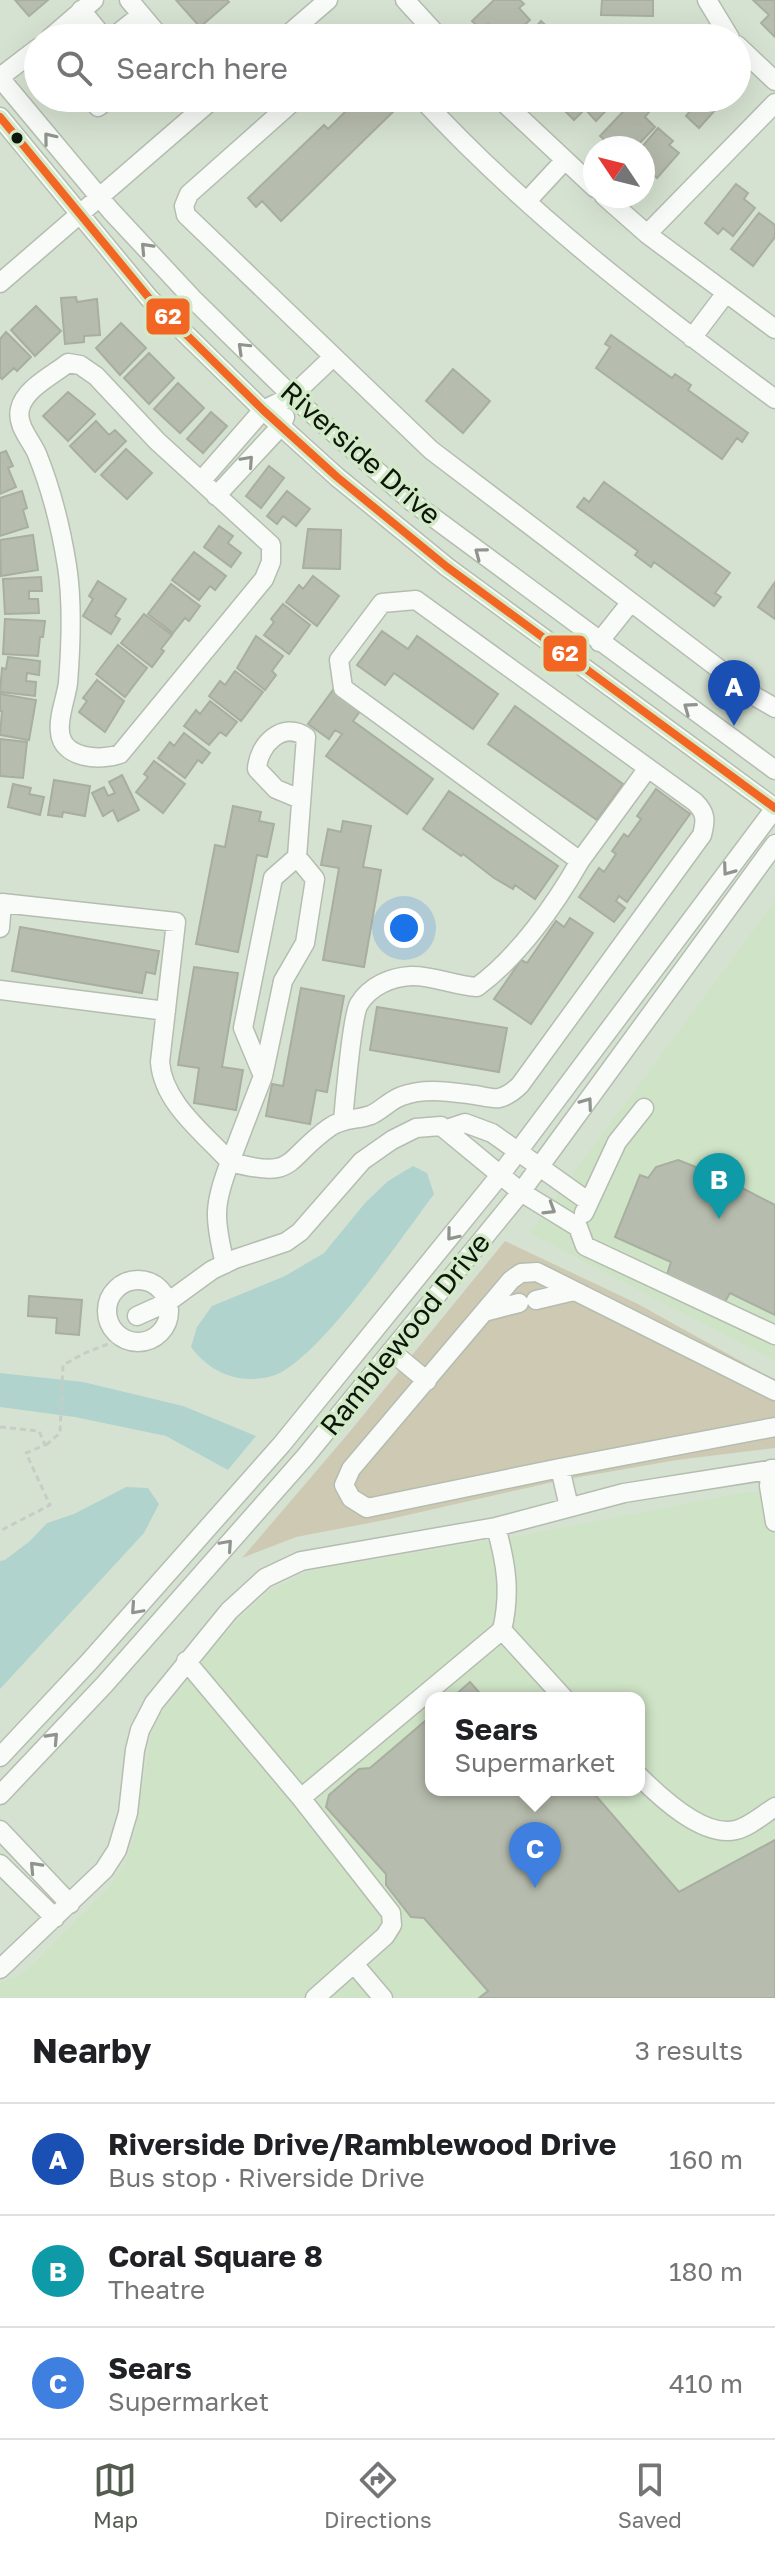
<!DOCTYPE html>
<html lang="en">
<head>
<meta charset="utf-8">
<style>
	:root { --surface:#fff; --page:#f6f6f6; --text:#202124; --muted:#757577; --line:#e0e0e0; --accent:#545d50 }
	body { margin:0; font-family:"Golos Text",sans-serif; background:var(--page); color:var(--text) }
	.compass { position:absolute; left:583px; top:136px; width:72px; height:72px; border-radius:50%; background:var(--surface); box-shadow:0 8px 32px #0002; rotate:305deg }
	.you { position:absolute; left:404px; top:928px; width:28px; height:28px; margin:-20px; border:6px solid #fff; border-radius:50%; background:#1a73e8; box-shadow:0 0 0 12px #1a73e833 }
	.badge { display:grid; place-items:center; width:52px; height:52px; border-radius:50%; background:var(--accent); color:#fff; font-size:26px; font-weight:700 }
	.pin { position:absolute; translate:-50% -66px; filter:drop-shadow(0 2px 4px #0008) }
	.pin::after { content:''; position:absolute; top:42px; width:28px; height:24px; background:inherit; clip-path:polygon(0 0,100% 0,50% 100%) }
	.popup { position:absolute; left:425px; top:1692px; width:220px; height:104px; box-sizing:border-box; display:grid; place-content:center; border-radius:16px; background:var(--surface); filter:drop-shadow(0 2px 6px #0005); font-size:26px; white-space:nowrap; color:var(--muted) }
	.popup b { font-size:30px; color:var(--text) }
	.popup::after { content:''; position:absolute; left:50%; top:100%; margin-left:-16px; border:16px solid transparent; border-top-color:var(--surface) }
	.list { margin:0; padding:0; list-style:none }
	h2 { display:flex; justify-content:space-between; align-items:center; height:104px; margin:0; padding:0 32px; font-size:34px }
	h2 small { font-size:26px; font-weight:400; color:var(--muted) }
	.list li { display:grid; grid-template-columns:52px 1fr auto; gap:24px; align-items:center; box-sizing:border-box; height:112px; padding:0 32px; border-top:2px solid var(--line) }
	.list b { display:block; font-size:30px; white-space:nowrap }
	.list p { margin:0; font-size:26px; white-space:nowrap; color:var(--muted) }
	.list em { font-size:26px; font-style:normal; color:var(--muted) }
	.icon { flex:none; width:44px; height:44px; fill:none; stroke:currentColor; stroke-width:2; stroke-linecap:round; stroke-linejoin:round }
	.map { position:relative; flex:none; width:775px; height:1998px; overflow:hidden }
	.search { position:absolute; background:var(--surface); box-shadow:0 8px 32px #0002; left:24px; right:24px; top:24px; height:88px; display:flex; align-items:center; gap:20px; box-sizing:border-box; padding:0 28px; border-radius:44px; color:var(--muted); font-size:30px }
	.sheet { height:440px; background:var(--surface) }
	nav { display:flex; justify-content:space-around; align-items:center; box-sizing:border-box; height:112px; border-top:2px solid var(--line); background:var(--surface); font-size:22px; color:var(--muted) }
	nav a { display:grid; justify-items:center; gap:4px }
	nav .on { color:var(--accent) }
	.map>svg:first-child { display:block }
</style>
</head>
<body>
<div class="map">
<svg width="775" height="1998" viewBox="0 0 775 1998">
	<rect width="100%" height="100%" fill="#d6e2d1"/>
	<!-- built -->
	<path fill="#cfe3c6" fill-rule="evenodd" d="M775 901V1361L529 1233Z
		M746 1492H775V1998H0V1982L17 1976 30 1967 111 1885 124 1865 133 1841 153 1724 210 1649 264 1595 308 1571 524 1535ZM431 1698H639V1790H431Z"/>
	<!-- green -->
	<path fill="#cec9b3" d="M505 1241 638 1304 775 1380V1448L677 1460 562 1480 390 1519 296 1537 242 1558 347 1435Z"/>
	<!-- water -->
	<path fill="#b0d3ce" d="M413 1166 427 1173 434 1194C404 1234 315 1365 272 1376 240 1385 210 1373 191 1347L197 1327 212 1306 285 1276 324 1253 365 1203 388 1181Z
		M0 1373 83 1382 183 1406 256 1436 228 1470 166 1436 75 1417 0 1407Z
		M126 1487 148 1488 159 1504 144 1533 0 1689V1561L5 1560 30 1541 47 1523 74 1514Z"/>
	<!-- building -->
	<path fill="#b7bdae" stroke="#a8aea0" stroke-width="2" d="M15 0H48L29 16Z
		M176 0H227L229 2 200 27Z
		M494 0H520L524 4 519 8 530 20 513 36 506 28 499 35 488 24 481 30 472 21Z
		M602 0H653V16L601 15Z
		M753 0H775V37L761 23 769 15Z
		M541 21 559 38H518L529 27 533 30Z
		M359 98H389L398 107 281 221 262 201 256 207 248 198 324 125 328 129Z
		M572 98H618L596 121 585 109 574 120 562 108Z
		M678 98H726L699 128 686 116 691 110Z
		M635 99 649 112 645 117 655 127 635 148 624 138 613 148 600 136Z
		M658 128 673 141 669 145 679 153 657 178 648 170 643 177V148H641Z
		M736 184 748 193 744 199 755 208 733 236 723 228 718 234 705 223Z
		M759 213 775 225V237L753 266 731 249Z
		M76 297 77 302 97 299 100 335 84 336V342L65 344 61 298Z
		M36 306 61 331 35 356 11 330Z
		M121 323 146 348 120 375 96 348Z
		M6 332 31 357 17 371 14 368 2 379 0 377V339Z
		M611 335 672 378 675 374 691 385 688 390 748 433 742 442 737 438 722 459 596 368 610 347 605 344Z
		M149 353 174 378 149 404 124 378Z
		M453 369 490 401 463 433 426 401Z
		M178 383 204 408 180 433 154 409Z
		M68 392 95 414 68 441 43 416Z
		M211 412 227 426 203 453 187 439Z
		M96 421 109 435 115 430 126 441 95 472 70 446Z
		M126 449 152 473 127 499 101 475Z
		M6 451 13 466 8 468 16 487 0 494V453Z
		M269 466 284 478 261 508 246 496Z
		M604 482 730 573 715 593 721 597 714 606 654 562 651 567 635 555 638 551 577 507 584 498 589 502Z
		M22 491 27 508 23 510 28 527 0 536V498Z
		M287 491 310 509 296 526 283 516 277 524 267 516Z
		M219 526 233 536 228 543 241 553 231 567 204 547Z
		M308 529 341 530 340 569 303 568Z
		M33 535 38 570 1 576 0 540Z
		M194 552 226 576 215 590 210 586 199 600 172 580Z
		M313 576 339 596 317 626 286 602 299 585 303 589Z
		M41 577 42 591H29V599H38L39 613 5 614 3 579Z
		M98 581 126 599 115 616 120 619 111 634 83 616 93 599 89 596Z
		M775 582V619L758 607Z
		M171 584 200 606 189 621 185 618 173 633 148 614Z
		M283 604 310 625 289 654 264 635 274 622 271 619Z
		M144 614 172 635 161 649 164 651 152 667 121 643Z
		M5 619 45 621 43 637H40L38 656 3 654Z
		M382 631 408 649 417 636 498 694 473 729 394 673 385 685 357 665Z
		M256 636 283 656 272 671 276 675 265 690 237 668Z
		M118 645 147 668 125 697 96 674Z
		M8 657 40 661 39 675 27 673 26 681 36 682 35 696 0 692 2 668 6 669Z
		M235 671 263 692 241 721 209 696 220 681 225 685Z
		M97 680 124 701 105 732 79 712 87 701 83 698Z
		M333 690 361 710 353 721 433 779 407 814 326 756 342 734 335 730 329 739 308 724Z
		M0 694 36 700 29 740 0 735 2 711H0Z
		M210 701 237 722 226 736 220 732 209 745 184 726 196 710 200 714Z
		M515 706 623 784 597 820 488 744Z
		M184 733 210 753 202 763 198 760 185 778 158 758 170 742 174 746Z
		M0 739 27 742 23 778 0 776Z
		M154 761 185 784 163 813 136 792 148 777 144 774Z
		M122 775 139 810 118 821 113 810 103 816 92 793 104 787 108 796 115 793 109 782Z
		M54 780 90 786 85 816 63 812 62 817 48 815Z
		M13 784 31 788 29 794 44 797 40 815 8 807Z
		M656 789 690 814 627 902 619 896 616 901 625 908 614 922 579 897 599 868 604 872 616 854 612 851 624 834 628 837 641 819 637 816Z
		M449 791 558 866 535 899 515 885 513 889 494 878 463 854 461 856 423 829Z
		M233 806 261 812 259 821 274 824 267 857 257 855 238 952 196 944 215 845 225 847Z
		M343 821 371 826 363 867 381 870 364 967 323 960 339 868 321 865 328 829 341 832Z
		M570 918 593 933 531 1024 494 999 521 960 527 963 556 921 564 927Z
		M20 927 159 951 155 974 146 972 142 993 12 971Z
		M194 967 238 973 222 1067 243 1070 236 1110 194 1103 199 1068 178 1065Z
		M301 988 344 996 327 1092 316 1090 310 1124 266 1116 272 1084 283 1086Z
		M377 1007 507 1028 499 1072 370 1050Z
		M678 1160 721 1177 775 1205V1315L730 1293 722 1307 666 1278 671 1262 615 1237 640 1175 648 1178 656 1167Z
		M29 1296 82 1300 79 1335 56 1333 57 1318 28 1316Z
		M470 1682 484 1698H452Z
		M431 1716V1790H591L679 1892 775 1840V1998H479L488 1991 424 1918 411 1917 386 1885V1874L326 1807 329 1795 359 1769 370 1768Z"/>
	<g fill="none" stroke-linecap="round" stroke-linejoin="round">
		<!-- minor casing -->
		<g stroke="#b4bdb0" stroke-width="21">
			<path id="minor" d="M129 0 161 38
				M405 0 440 38
				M707 0 730 38
				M81 10 104 38
				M50 38 94 0
				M112 38 141 15
				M284 38 328 0
				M363 38H365
				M737 45 775 81
				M0 77 38 48
				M0 78 111 211 193 299 292 396 411 501 775 770
				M91 98 98 107 109 98
				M297 98 189 194 184 206 186 215 431 450 756 697 775 708
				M421 98C526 212 650 307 775 399
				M499 98 595 188
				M0 117 149 298 263 410 337 477 447 567 775 808
				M604 196 647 234 775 329
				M527 201 565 160
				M647 234 775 103
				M0 283 214 98
				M692 338 726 293
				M68 363 80 365 96 376 157 441 271 545V562L264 579 120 754C101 761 62 759 60 732 58 717 66 698 68 683 71 645 73 604 67 566 61 528 52 491 37 454 31 440 16 425 20 409 24 389 53 375 68 363Z
				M201 481 263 410 292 396 333 357
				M216 496 281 426 285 417
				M599 642 631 602
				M300 799 276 789 257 769C258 745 283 720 306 737L297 857 315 879 305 943 283 981 263 1076 230 1162C298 1180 283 1160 330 1127 343 1118 357 1120 371 1115 382 1110 390 1100 402 1096 425 1087 451 1092 475 1095 482 1096 492 1099 499 1098 507 1096 514 1091 520 1085L702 835C706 820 706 813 695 802L416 600 382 603 339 660 343 688 580 861C555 905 518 957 477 987 456 986 431 975 411 976 391 977 370 986 359 1004 352 1015 345 1100 343 1120
				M580 861 648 768
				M0 928 2 903 176 922 160 1062C163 1103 204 1133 230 1162 213 1205 214 1219 225 1264
				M0 990 166 1011
				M263 1076 243 1028 273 878 297 857
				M447 1129 465 1123 492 1133 589 1202
				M584 1213 617 1142 644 1108
				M107 1311a31 31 0 1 1 62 0a31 31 0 1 1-62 0Z
				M536 1300 574 1291
				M484 1312 519 1303
				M137 1316 168 1302 212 1270 235 1259 286 1242 300 1232 362 1161 392 1140 416 1128 441 1126 521 1192 578 1227 585 1246 775 1335
				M391 1351 427 1381
				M775 1391 537 1272 521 1273 511 1280 351 1469 344 1485 351 1498 367 1508 560 1468 775 1427
				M560 1468 569 1507
				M771 1469 769 1486 775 1522
				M502 1630 564 1698
				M186 1661 301 1798 391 1913 392 1925 385 1936 315 1998
				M0 1757 89 1662 282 1444 501 1174 775 808
				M639 1776C660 1797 703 1838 736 1830 749 1827 764 1814 775 1807
				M0 1795 104 1685 305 1457 521 1192 775 844
				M301 1798 502 1630C511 1592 506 1563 496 1527
				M0 1830 70 1904
				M0 1864 55 1918
				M354 1964 383 1998
				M0 1969 104 1870 117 1850 128 1813 135 1750 140 1730 154 1703 229 1611 265 1578 301 1561 496 1527 624 1493 775 1469"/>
		</g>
		<!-- path -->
		<path stroke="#c8ccc7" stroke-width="3" stroke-dasharray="6 4" stroke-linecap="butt" d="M0 1427 39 1431 45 1445 26 1453 50 1505 0 1531
			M46 1445 60 1433 63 1365 85 1353 123 1338"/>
		<!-- minor -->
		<use href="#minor" stroke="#f9fbf8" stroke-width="18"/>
		<!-- bus-1 casing -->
		<g stroke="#d3eac9" stroke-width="14">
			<path id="bus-1" d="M0 117 149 298 263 410 337 477 447 567 775 808"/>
		</g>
		<!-- bus-1 -->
		<use href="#bus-1" stroke="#f26522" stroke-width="8"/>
	</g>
	<!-- one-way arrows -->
	<defs><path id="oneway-chevron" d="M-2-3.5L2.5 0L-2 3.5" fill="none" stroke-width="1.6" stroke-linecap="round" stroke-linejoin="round" transform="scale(2)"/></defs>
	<g stroke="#8f948d">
		<use href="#oneway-chevron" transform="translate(49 138) rotate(-129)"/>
		<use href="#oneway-chevron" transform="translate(146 248) rotate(-133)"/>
		<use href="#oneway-chevron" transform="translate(243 348) rotate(-136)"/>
		<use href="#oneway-chevron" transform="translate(248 461) rotate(-48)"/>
		<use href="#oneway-chevron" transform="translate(480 553) rotate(-143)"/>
		<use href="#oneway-chevron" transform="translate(689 708) rotate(-144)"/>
		<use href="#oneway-chevron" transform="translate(728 870) rotate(126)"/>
		<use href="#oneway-chevron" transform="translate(587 1103) rotate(-54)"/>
		<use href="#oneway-chevron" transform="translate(550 1209) rotate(32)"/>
		<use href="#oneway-chevron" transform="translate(452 1235) rotate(129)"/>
		<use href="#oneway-chevron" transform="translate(227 1545) rotate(-48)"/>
		<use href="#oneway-chevron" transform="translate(136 1609) rotate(132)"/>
		<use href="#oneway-chevron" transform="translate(53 1738) rotate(-47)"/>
		<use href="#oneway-chevron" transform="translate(35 1867) rotate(-133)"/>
	</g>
	<!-- markers -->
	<circle fill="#0e160b" stroke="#d3eac9" stroke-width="3" cx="17" cy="138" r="7"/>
	<g text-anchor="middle" stroke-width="7" stroke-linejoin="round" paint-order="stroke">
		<!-- street labels -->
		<g font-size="28" fill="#0e160b" stroke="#d3eac9">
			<text transform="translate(361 453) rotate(41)" y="10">Riverside Drive</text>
			<text transform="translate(405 1334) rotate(-51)" y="10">Ramblewood Drive</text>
		</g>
	</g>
	<g stroke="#d3eac9" stroke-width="3">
		<rect x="145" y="297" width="46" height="39" rx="8" fill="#f26522"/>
		<rect x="542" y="634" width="46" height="39" rx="8" fill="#f26522"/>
	</g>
	<g font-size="22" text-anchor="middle" font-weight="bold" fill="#fff">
		<text x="168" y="324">62</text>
		<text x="565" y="661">62</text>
	</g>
</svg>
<svg class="compass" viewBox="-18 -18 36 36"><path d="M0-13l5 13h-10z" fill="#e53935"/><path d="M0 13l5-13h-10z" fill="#757577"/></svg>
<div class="you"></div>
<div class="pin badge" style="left:734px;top:726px;background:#1a4fb4">A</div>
<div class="pin badge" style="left:719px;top:1219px;background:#0f9aa8">B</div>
<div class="pin badge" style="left:535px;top:1888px;background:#3f7fe0">C</div>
<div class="popup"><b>Sears</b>Supermarket</div>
<div class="search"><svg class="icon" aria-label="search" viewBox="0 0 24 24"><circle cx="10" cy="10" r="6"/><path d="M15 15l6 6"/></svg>Search here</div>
</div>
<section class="sheet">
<h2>Nearby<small>3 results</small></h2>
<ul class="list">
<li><span class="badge" style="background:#1a4fb4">A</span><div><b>Riverside Drive/Ramblewood Drive</b><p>Bus stop · Riverside Drive</p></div><em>160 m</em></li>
<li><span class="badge" style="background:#0f9aa8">B</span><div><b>Coral Square 8</b><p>Theatre</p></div><em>180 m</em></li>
<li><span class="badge" style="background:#3f7fe0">C</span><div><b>Sears</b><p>Supermarket</p></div><em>410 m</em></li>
</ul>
</section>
<nav>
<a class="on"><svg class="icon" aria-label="map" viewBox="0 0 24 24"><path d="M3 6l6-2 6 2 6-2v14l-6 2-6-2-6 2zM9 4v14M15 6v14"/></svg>Map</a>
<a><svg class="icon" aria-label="directions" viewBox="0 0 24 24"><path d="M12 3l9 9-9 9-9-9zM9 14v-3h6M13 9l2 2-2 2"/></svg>Directions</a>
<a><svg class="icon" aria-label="saved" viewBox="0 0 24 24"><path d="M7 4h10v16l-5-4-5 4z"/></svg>Saved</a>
</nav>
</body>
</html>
